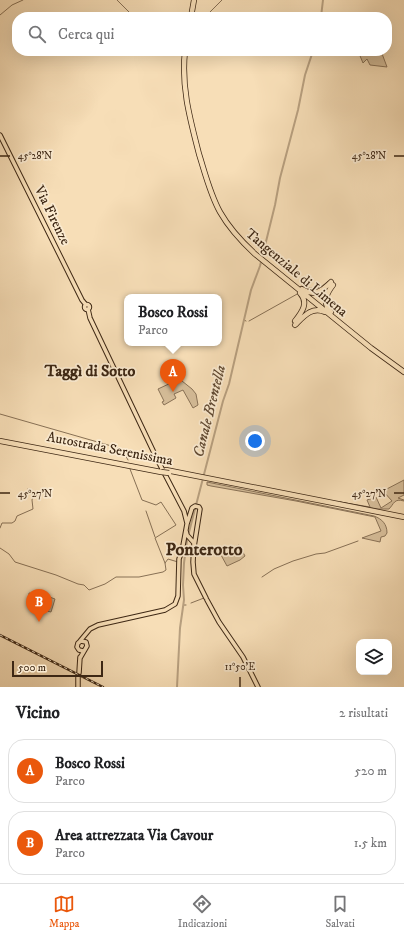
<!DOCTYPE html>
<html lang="it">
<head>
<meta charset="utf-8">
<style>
	:root { --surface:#fff; --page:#f6f6f6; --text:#202124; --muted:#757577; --line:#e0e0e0; --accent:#ea580c }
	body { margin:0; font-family:"IM FELL DW Pica",serif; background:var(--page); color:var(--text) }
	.controls { position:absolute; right:12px; bottom:12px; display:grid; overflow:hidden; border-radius:8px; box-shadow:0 4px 16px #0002 }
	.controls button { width:36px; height:36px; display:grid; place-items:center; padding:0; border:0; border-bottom:1px solid var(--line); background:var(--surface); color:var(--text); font:20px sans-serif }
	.scale { position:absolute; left:12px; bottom:10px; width:91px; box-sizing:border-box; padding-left:4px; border:2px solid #3d2714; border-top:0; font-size:11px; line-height:14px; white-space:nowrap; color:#3d2714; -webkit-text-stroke:3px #faead0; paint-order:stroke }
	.you { position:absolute; left:255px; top:441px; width:14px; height:14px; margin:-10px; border:3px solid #fff; border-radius:50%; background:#1a73e8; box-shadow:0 0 0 6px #1a73e833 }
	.badge { display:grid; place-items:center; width:26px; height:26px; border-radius:50%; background:var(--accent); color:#fff; font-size:13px; font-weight:700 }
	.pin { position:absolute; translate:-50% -33px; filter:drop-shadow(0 1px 2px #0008) }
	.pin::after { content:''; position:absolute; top:21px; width:14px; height:12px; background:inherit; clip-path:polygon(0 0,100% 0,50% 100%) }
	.popup { position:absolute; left:124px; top:294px; width:98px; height:52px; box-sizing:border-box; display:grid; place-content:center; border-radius:8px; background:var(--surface); filter:drop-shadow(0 1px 3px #0005); font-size:13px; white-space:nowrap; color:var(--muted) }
	.popup b { font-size:15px; color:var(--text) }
	.popup::after { content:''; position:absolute; left:50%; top:100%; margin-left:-8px; border:8px solid transparent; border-top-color:var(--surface) }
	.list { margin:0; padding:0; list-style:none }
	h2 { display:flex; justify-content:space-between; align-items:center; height:52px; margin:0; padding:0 16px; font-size:17px }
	h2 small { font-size:13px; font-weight:400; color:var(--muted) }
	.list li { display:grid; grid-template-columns:26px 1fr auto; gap:12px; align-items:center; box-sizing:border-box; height:64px; margin:0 8px 8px; padding:0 8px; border:1px solid var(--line); border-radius:16px }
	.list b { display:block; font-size:15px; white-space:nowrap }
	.list p { margin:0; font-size:13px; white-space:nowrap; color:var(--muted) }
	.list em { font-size:13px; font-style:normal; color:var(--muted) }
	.icon { flex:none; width:22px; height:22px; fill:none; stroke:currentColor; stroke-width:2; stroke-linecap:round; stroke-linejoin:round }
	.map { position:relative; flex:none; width:404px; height:687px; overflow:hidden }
	.search { position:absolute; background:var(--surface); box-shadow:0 4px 16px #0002; left:12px; right:12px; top:12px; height:44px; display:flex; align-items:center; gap:10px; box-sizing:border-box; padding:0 14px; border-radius:16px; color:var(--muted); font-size:15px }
	.sheet { height:196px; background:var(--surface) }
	nav { display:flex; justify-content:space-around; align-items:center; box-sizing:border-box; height:56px; border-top:1px solid var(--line); background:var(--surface); font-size:11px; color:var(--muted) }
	nav a { display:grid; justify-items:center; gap:2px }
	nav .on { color:var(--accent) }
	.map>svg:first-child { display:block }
</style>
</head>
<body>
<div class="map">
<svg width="404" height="687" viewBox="0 0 404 687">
	<rect width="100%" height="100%" fill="#f7deb7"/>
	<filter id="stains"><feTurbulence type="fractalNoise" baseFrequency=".005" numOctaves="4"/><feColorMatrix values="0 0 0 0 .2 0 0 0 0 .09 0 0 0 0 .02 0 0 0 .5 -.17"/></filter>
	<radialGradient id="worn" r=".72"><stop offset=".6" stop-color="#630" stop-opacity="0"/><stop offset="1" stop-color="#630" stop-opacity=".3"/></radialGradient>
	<!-- green -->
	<path fill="#d7bf9b" stroke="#8a7358" d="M358 51H381L387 67 370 65 367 59 363 63Z
		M170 372 172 373 192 389 196 394 198 405 193 408 183 390 174 394 176 398 164 405 162 402 164 401 158 389 173 382 169 373Z
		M404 480V495L398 498 404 500V501C394 498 394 504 389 509H378L340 502 370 507 367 500 376 497 381 508 392 501 383 491Z
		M207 482 374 516C382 519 387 524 387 533L385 536 381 537 380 542 362 538 381 531 375 517 296 501 211 486 207 485Z
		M239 545 245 556 240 560 227 566 221 555Z
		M29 593 43 596 44 595 55 599 51 612 31 607 33 596 29 595Z"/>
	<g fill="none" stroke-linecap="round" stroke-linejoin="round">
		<!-- stream -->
		<path stroke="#877055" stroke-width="1" d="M117 0 134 17
			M0 15 12 5 23 0
			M205 17 222 0
			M307 288C317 288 319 290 328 281
			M244 320 246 321
			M249 321 299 293
			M0 414 122 449 128 460
			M130 469 142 500 156 505 161 502 176 525 155 538 165 563
			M146 511 155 537
			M0 528 2 523H12L15 521 17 516 33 509 32 500 33 496 28 489
			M0 548 9 554 15 562 56 575 78 584 84 585 89 590 105 584 116 577H139L163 572 166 570 165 563 168 559 178 562
			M262 577 274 569 293 561 316 554 325 553 358 541
			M191 603 204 598
			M184 605H186"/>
		<!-- canal -->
		<path stroke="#b8a080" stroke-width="2" d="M321 17 323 0
			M177 687 180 628 184 600 183 585 184 563 187 540 223 401 229 384 251 290 260 266 275 205 280 178 298 110 305 75 313 51"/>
		<!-- major casing -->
		<g stroke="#3d2714" stroke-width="5.5">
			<path id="major" d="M0 135 82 300 86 305
				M84.5 307a2.5 2.5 0 1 1 5 0a2.5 2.5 0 1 1-5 0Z
				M88 309 90 318 157 459 184 511 187 523
				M186 531 187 535 194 543 193 562 194 574 206 598
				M207 600 219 622 243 657 258 687
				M80 641 90 629 98 625 165 610 175 604 178 596 179 559 182 551 187 524 192 508 195 506 199 507 200 509 194 547
				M80 658 87 646 86 642 81 641 78 643 77 647 79 650 83 651
				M79 673 80 657
				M78 687V676"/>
		</g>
		<!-- highway casing -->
		<g stroke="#3d2714" stroke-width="6">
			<path id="highway" d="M191 17 194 0
				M185 51C181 87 190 119 199 154 205 173 210 194 220 212 229 228 241 241 255 254L371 348 404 372
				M302 289C314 297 322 291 331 282
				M331 312C322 303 326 294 333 285
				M295 321C302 312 309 303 300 293
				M295 325C304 316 312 306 325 312
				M0 441 161 472
				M166 470 404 517"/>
		</g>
		<!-- major -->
		<use href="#major" stroke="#f7deb7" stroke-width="3.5"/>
		<!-- highway -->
		<use href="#highway" stroke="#f7deb7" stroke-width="4.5"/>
		<!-- rail casing -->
		<g stroke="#3d2714" stroke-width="2.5">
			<path id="rail" d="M0 635 103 687"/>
		</g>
		<!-- rail -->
		<use href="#rail" stroke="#faead0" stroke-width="1" stroke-dasharray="3" stroke-linecap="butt"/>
		<!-- highway-bridge casing -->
		<g stroke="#3d2714" stroke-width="6" stroke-linecap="butt">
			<path id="highway-bridge" d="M161 472 169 473"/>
		</g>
		<!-- highway-bridge -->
		<use href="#highway-bridge" stroke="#f7deb7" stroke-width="4.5"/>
	</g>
	<!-- ticks -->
	<path fill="none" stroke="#3d2714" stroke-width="1.5" d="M0 156H10M394 156H404M0 493H10M394 493H404M240 677V687"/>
	<g text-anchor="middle" stroke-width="3.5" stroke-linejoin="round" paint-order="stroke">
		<!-- street labels -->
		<g font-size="14" fill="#3d2714" stroke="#faead0">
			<text transform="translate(53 215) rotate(64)" y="5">Via Firenze</text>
			<text transform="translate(297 272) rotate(40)" y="5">Tangenziale di Limena</text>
			<text transform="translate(110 448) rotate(11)" y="5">Autostrada Serenissima</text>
		</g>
		<!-- water labels -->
		<g font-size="15" font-style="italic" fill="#624b34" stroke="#faead0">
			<text transform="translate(209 411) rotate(-76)" y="5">Canale Brentella</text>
		</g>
		<!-- quarter labels -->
		<g font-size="16" font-weight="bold" fill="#3d2714" stroke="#faead0">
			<text x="90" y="376">Taggì di Sotto</text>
		</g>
		<!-- district labels -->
		<g font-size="18" font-weight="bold" fill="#3d2714" stroke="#faead0">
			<text x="204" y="555">Ponterotto</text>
		</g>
	</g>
	<g font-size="10" text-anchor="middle" fill="#3d2714" stroke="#faead0" stroke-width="3.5" stroke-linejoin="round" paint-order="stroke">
		<text x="35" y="159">45°28'N</text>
		<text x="369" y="159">45°28'N</text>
		<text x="35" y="497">45°27'N</text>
		<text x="369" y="497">45°27'N</text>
		<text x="240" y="670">11°50'E</text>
	</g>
	<rect width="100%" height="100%" filter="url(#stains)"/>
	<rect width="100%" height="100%" fill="url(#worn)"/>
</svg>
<div class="controls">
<button><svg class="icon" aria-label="layers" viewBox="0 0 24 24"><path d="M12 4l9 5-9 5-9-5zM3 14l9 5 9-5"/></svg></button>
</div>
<div class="scale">500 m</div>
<div class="you"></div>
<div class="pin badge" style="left:173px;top:392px">A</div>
<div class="popup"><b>Bosco Rossi</b>Parco</div>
<div class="pin badge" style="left:39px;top:622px">B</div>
<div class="search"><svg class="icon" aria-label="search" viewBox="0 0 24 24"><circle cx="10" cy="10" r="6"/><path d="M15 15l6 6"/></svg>Cerca qui</div>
</div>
<section class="sheet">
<h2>Vicino<small>2 risultati</small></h2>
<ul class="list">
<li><span class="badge">A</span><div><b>Bosco Rossi</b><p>Parco</p></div><em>520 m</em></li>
<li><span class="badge">B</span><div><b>Area attrezzata Via Cavour</b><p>Parco</p></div><em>1.5 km</em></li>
</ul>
</section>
<nav>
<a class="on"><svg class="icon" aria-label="map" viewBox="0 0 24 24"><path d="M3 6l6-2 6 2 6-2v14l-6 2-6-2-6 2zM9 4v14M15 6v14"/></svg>Mappa</a>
<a><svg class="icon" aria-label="directions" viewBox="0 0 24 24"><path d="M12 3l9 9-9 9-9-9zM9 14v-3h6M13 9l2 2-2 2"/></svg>Indicazioni</a>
<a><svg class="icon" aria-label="saved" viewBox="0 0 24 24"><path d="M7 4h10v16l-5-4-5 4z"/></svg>Salvati</a>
</nav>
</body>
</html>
